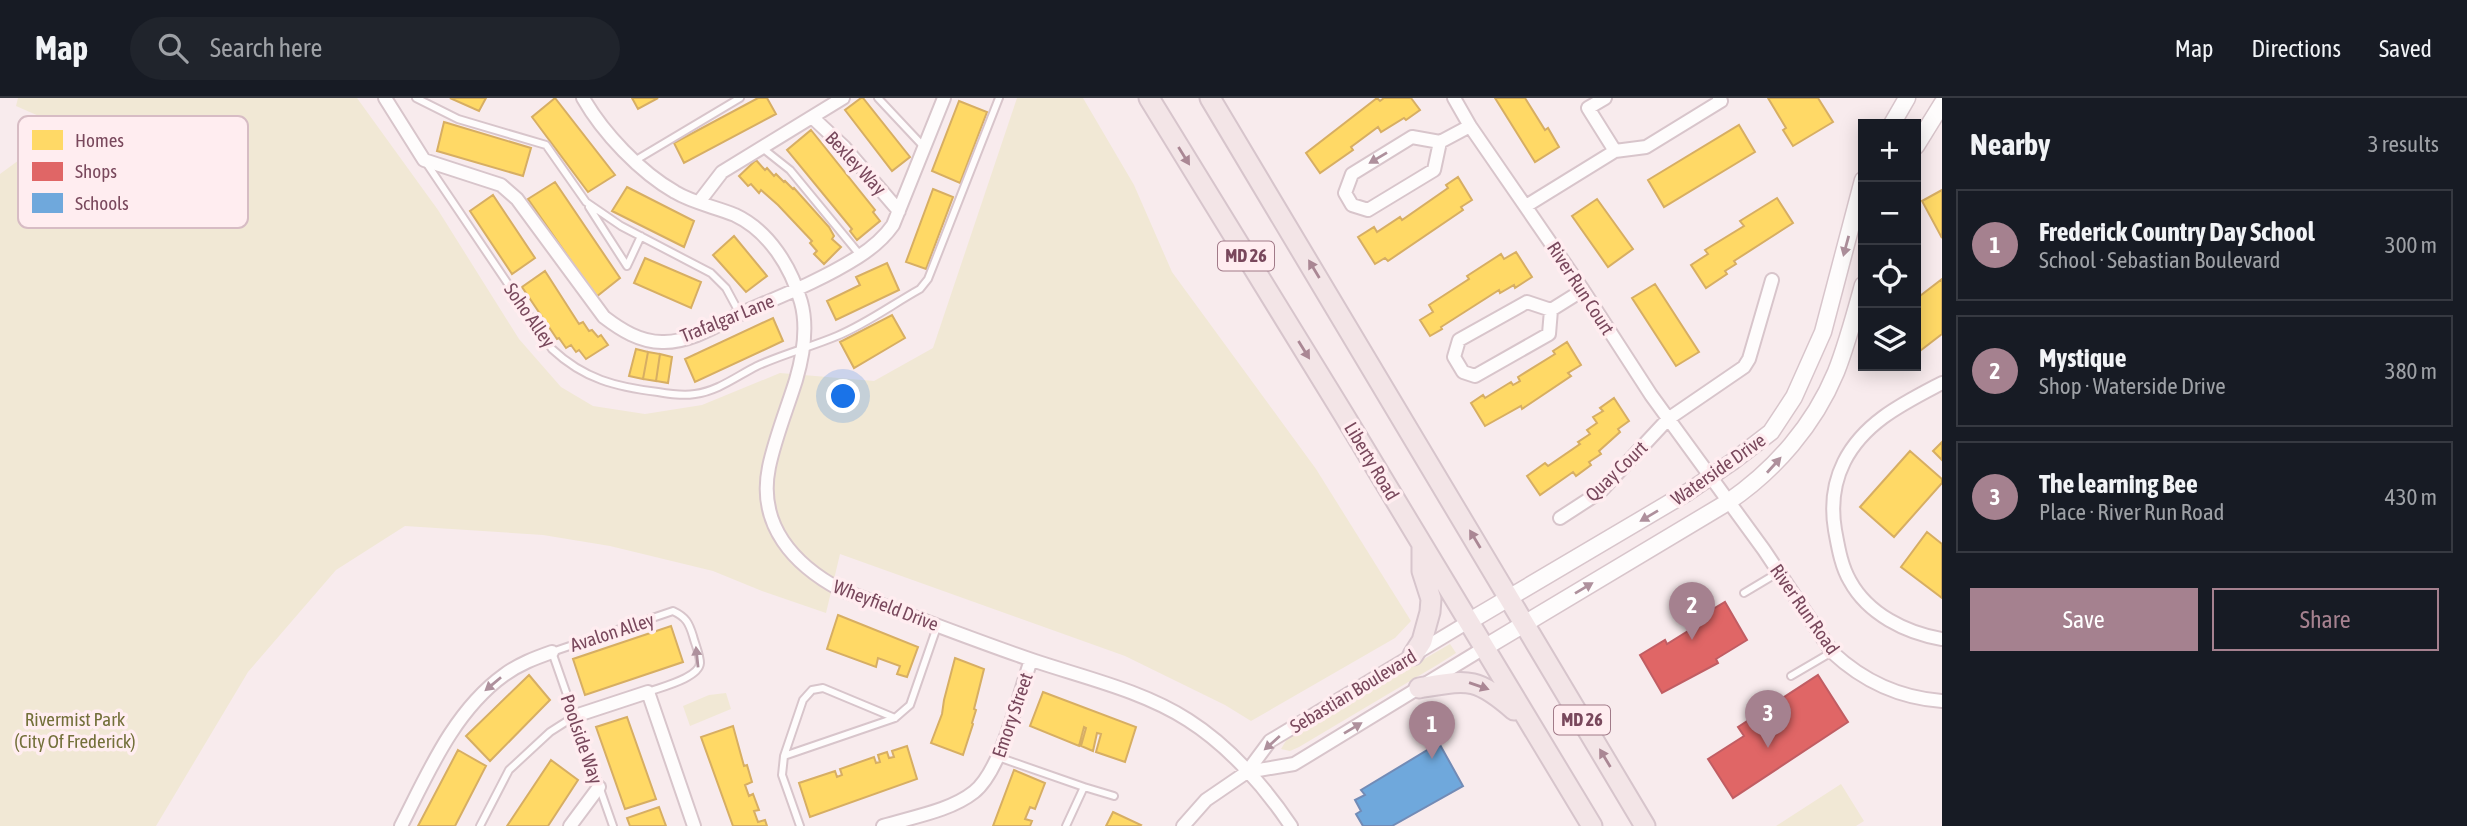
<!DOCTYPE html>
<html lang="en">
<head>
<meta charset="utf-8">
<style>
	:root { --surface:#171b24; --page:#20242c; --text:#f1f3f6; --muted:#9ea1a6; --line:#363941; --accent:#a5818f }
	body { margin:0; font-family:"Asap Condensed",sans-serif; background:var(--page); color:var(--text) }
	.controls { position:absolute; right:21px; top:21px; display:grid; overflow:hidden; border-radius:0px; box-shadow:0 4px 18px #0003 }
	.controls button { width:63px; height:63px; display:grid; place-items:center; padding:0; border:0; border-bottom:2px solid var(--line); background:var(--surface); color:var(--text); font:35px sans-serif }
	.you { position:absolute; left:844px; top:299px; width:24px; height:24px; margin:-18px; border:5px solid #fff; border-radius:50%; background:#1a73e8; box-shadow:0 0 0 10px #1a73e833 }
	.badge { display:grid; place-items:center; width:46px; height:46px; border-radius:50%; background:var(--accent); color:#fff; font-size:23px; font-weight:700 }
	.pin { position:absolute; translate:-50% -58px; filter:drop-shadow(0 2px 4px #0008) }
	.pin::after { content:''; position:absolute; top:37px; width:24px; height:21px; background:inherit; clip-path:polygon(0 0,100% 0,50% 100%) }
	.list { margin:0; padding:0; list-style:none }
	h2 { display:flex; justify-content:space-between; align-items:center; height:91px; margin:0; padding:0 28px; font-size:30px }
	h2 small { font-size:23px; font-weight:400; color:var(--muted) }
	.list li { display:grid; grid-template-columns:46px 1fr auto; gap:21px; align-items:center; box-sizing:border-box; height:112px; margin:0 14px 14px; padding:0 14px; border:2px solid var(--line); border-radius:0px }
	.list b { display:block; font-size:26px; white-space:nowrap }
	.list p { margin:0; font-size:23px; white-space:nowrap; color:var(--muted) }
	.list em { font-size:23px; font-style:normal; color:var(--muted) }
	.actions { display:flex; gap:14px; padding:21px 28px }
	.actions a { flex:1; padding:16px 0; border:2px solid var(--accent); border-radius:0px; text-align:center; font-size:24px; color:var(--accent) }
	.actions .main { background:var(--accent); color:#fff }
	.icon { flex:none; width:38px; height:38px; fill:none; stroke:currentColor; stroke-width:2; stroke-linecap:round; stroke-linejoin:round }
	.map { position:relative; flex:none; width:1942px; height:728px; overflow:hidden }
	header { display:flex; align-items:center; gap:42px; box-sizing:border-box; height:98px; padding:0 35px; background:var(--surface); border-bottom:2px solid var(--line) }
	header strong { font-size:33px }
	nav { display:flex; gap:38px; margin-inline-start:auto; font-size:24px }
	.search { width:490px; height:63px; background:var(--page); display:flex; align-items:center; gap:18px; box-sizing:border-box; padding:0 24px; border-radius:38px; color:var(--muted); font-size:26px }
	main { display:flex }
	aside { flex:1; background:var(--surface) }
	.map>svg:first-child { display:block }
</style>
</head>
<body>
<header>
<strong>Map</strong>
<div class="search"><svg class="icon" aria-label="search" viewBox="0 0 24 24"><circle cx="10" cy="10" r="6"/><path d="M15 15l6 6"/></svg>Search here</div>
<nav><a>Map</a><a>Directions</a><a>Saved</a></nav>
</header>
<main>
<div class="map">
<svg width="1942" height="728" viewBox="0 0 1942 728">
	<rect width="100%" height="100%" fill="#f8ebed"/>
	<!-- green -->
	<path fill="#f1e8d5" d="M18 0H357L438 112 519 241 561 289 593 308 645 316 702 307 780 275 874 283 933 250 1017 0H1083L1134 87 1172 174 1316 371 1411 523 1395 540 1251 623 1225 607 1125 558 840 456 826 515 762 493 713 473 610 448 543 437 405 428 336 472 248 574 156 728H0V76L64 29 16 8Z
		M1450 546 1456 555 1437 567 1299 649 1290 653 1281 651 1287 641 1295 636Z
		M726 595 731 611 690 628 683 608 709 597Z
		M1841 686 1864 723 1856 728H1776Z"/>
	<!-- homes -->
	<path fill="#ffd966" stroke="#d7ae63" stroke-width="2" d="M450 0H486L479 13Z
		M555 0 615 77 588 94 532 19Z
		M632 0H658L638 11Z
		M758 0H767L776 16 684 65 674 45Z
		M861 0H863L910 59 892 73 845 12Z
		M1377 0 1380 3 1384 0H1411L1420 12 1406 22 1404 20 1381 34 1378 29 1351 49 1353 52 1320 75 1306 55Z
		M1495 0H1525L1545 32 1548 30 1559 49 1535 64Z
		M1768 0H1818L1833 24 1793 48 1783 32 1786 30Z
		M959 3 987 14 960 85 932 73Z
		M444 24 531 50 523 78 437 53Z
		M1739 27 1755 54 1664 109 1648 82Z
		M811 32 875 112 873 114 880 123 857 142 850 133 852 131 787 52Z
		M756 62 765 72 767 70 774 78 776 76 784 84 785 83 793 91 794 90 829 129 834 138 832 141 841 149 824 166 814 156 817 153 810 145 812 143 778 107 761 92 759 95 751 86 748 88 739 78Z
		M1458 79 1472 102 1461 109 1463 112 1388 163 1385 160 1375 166 1358 139 1374 129 1377 134 1400 119 1402 122 1448 90 1446 87Z
		M555 84 620 180 596 199 528 101Z
		M627 89 694 123 684 149 612 113Z
		M933 91 953 99 926 171 906 164Z
		M1942 92V140L1922 103Z
		M493 97 535 160 512 176 470 113Z
		M1777 100 1793 125 1734 163 1736 166 1725 173 1727 176 1706 190 1691 167 1708 156 1705 152 1744 128 1740 123Z
		M1597 101 1633 151 1608 169 1572 118Z
		M734 138 767 178 746 194 713 157Z
		M1516 154 1532 179 1515 190 1514 187 1500 195 1499 192 1441 229 1442 231 1430 238 1420 222 1433 214 1429 207 1469 181 1467 178 1501 156 1504 161Z
		M645 160 701 184 691 210 634 185Z
		M887 165 899 192 836 222 827 203 860 187 856 179Z
		M545 173 579 226 583 224 589 233 592 232 598 239 601 237 608 247 586 261 579 252 576 254 571 247 566 250 559 240 557 241 522 189Z
		M1942 181V236L1916 256V201Z
		M1655 186 1699 254 1676 268 1632 200Z
		M892 217 905 240 854 270 840 244Z
		M773 220 783 243 695 284 685 261Z
		M1567 244 1581 267 1568 275 1571 278 1522 311 1521 308 1485 328 1471 305 1483 297 1485 300 1511 284 1513 287 1520 283 1518 279 1555 256 1553 253Z
		M636 251 648 254 643 281 629 278Z
		M648 254 660 256 656 283 643 281Z
		M660 256 672 259 668 285 656 283Z
		M1614 300 1629 323 1618 331 1620 334 1599 353 1601 356 1589 364 1591 367 1576 378 1573 374 1540 397 1527 378 1545 365 1548 368 1580 346 1578 344 1590 336 1587 332 1597 325 1593 319 1603 313 1600 310Z
		M1942 344V362L1933 353Z
		M1910 353 1942 381V385L1894 439 1860 409Z
		M1927 434 1942 446V500L1901 469Z
		M838 517 918 549 907 579 897 576 900 568 878 560 876 569 827 551Z
		M671 528 683 564 585 597 573 561Z
		M955 560 984 571 974 611 976 612 972 625 973 626 963 657 931 645 942 616 944 602Z
		M529 577 550 602 490 663 466 638Z
		M1043 594 1136 629 1125 664 1096 654 1101 636 1097 635 1093 653 1081 648 1086 630 1084 629 1079 648 1030 628Z
		M627 619 656 701 625 711 596 629Z
		M733 628 744 668 747 667 752 684 745 687 749 698 753 696 759 712 754 713 758 724 765 722 767 728H733L701 639Z
		M907 648 917 681 810 719 799 685 835 673 837 679 842 677 840 671 874 659 876 665 880 664 878 657 887 654 889 660 894 659 892 653Z
		M458 652 486 668 455 728H418Z
		M551 662 578 682 548 728H507Z
		M1014 672 1045 685 1035 711 1030 709 1025 721 1032 723 1030 728H993Z
		M659 709 666 728H630L627 720Z
		M1113 714 1141 727 1140 728H1106Z"/>
	<!-- shops -->
	<path fill="#e06666" stroke="#c15d63" stroke-width="2" d="M1725 504 1747 542 1716 561 1718 565 1662 595 1640 557 1665 542 1667 546 1696 528 1693 523Z
		M1818 577 1848 624 1733 700 1708 661 1744 638 1738 629Z"/>
	<!-- schools -->
	<path fill="#6fa8dc" stroke="#728bb6" stroke-width="2" d="M1439 645 1463 688 1392 728H1363L1356 716 1361 713 1355 702 1365 697 1361 692Z"/>
	<g fill="none" stroke-linecap="round" stroke-linejoin="round">
		<!-- service casing -->
		<g stroke="#d8c5cb" stroke-width="10">
			<path id="service" d="M416 0 458 21 546 47 586 104 621 128 711 175 726 190 740 216
				M878 0 924 49
				M761 49 790 72 860 157
				M636 62 740 0
				M425 63 552 251C584 281 616 289 658 294 670 296 682 298 695 296 718 293 737 278 757 268 783 256 811 249 837 238 866 226 893 206 920 191L928 181 999 0
				M589 109 627 168 641 138
				M1744 495 1779 474
				M1791 578 1832 554
				M784 658 803 602 812 592 823 590 895 620
				M998 659 1084 689 1066 728
				M1084 689 1114 698
				M480 728 509 672 550 634 575 618
				M613 728 552 554 673 513C686 519 689 525 693 538 695 546 700 557 700 565 699 580 661 589 648 594
				M800 728 782 677 784 658 895 620 910 607 938 526"/>
		</g>
		<!-- minor casing -->
		<g stroke="#d8c5cb" stroke-width="16">
			<path id="minor" d="M385 0 424 62 501 87 517 101 604 219C621 232 640 244 662 244 690 245 718 227 742 215 781 198 822 182 858 159 872 150 884 140 893 127L944 0
				M583 0C603 35 640 74 675 94 693 105 716 109 735 117 769 133 791 169 801 204 808 229 803 258 796 282 787 311 775 340 769 369 757 427 794 467 841 492 906 515 970 541 1035 563 1086 580 1143 593 1188 622 1229 648 1265 689 1291 728
				M1454 0 1470 28 1583 192 1651 297 1764 452 1832 554C1863 583 1900 600 1942 603
				M1605 0 1588 10 1615 53 1646 49 1721 3 1719 0
				M812 19 844 49 899 113
				M1440 44 1434 72 1368 112 1352 107 1345 95 1352 76 1412 39 1440 44 1470 28
				M699 104 722 74 843 0
				M1526 108 1615 53
				M1551 212 1549 236 1475 278 1463 274 1454 259 1459 242 1527 204 1551 212 1583 192
				M1942 285C1904 305 1864 324 1844 364 1833 386 1831 408 1835 432 1838 448 1841 468 1850 483 1868 516 1906 535 1942 541
				M1560 420 1600 394 1668 321 1744 269 1749 261 1772 182
				M575 618 648 594 694 728
				M1247 674 1294 666 1484 550
				M401 728C428 675 454 613 504 577 519 566 535 560 552 554
				M570 728 599 689
				M883 728C912 719 950 713 974 694 1001 673 1019 596 1031 562
				M1183 728 1206 702 1247 674 1270 643 1468 524"/>
		</g>
		<!-- tertiary casing -->
		<g stroke="#d8c5cb" stroke-width="19">
			<path id="tertiary" d="M1892 26 1907 0
				M1916 48 1942 6
				M1468 524 1688 394 1732 364 1771 334 1794 299 1823 234 1863 82
				M1484 550 1728 404C1775 372 1814 327 1836 274 1847 246 1855 216 1863 187"/>
		</g>
		<!-- primary casing -->
		<g stroke="#d7c5cc" stroke-width="23">
			<path id="primary" d="M1149 0 1344 317 1592 728
				M1210 0 1645 728
				M1413 557 1422 543 1430 514 1431 501 1422 473V448
				M1419 590C1468 582 1475 578 1514 612"/>
		</g>
		<!-- service -->
		<use href="#service" stroke="#fefcfc" stroke-width="6"/>
		<!-- minor -->
		<use href="#minor" stroke="#fefcfc" stroke-width="12"/>
		<!-- tertiary -->
		<use href="#tertiary" stroke="#fefcfc" stroke-width="16"/>
		<!-- primary -->
		<use href="#primary" stroke="#f3e5e7" stroke-width="19"/>
	</g>
	<!-- one-way arrows -->
	<defs><path id="oneway-solid" d="M-6-.8H1V-3.2L6.5 0L1 3.2V.8H-6Z" transform="scale(1.75)"/></defs>
	<g fill="#aa8794">
		<use href="#oneway-solid" transform="translate(1184 58) rotate(58)"/>
		<use href="#oneway-solid" transform="translate(1314 171) rotate(-121)"/>
		<use href="#oneway-solid" transform="translate(1304 252) rotate(58)"/>
		<use href="#oneway-solid" transform="translate(1475 441) rotate(-121)"/>
		<use href="#oneway-solid" transform="translate(1479 588) rotate(19)"/>
		<use href="#oneway-solid" transform="translate(1605 660) rotate(-121)"/>
	</g>
	<g fill="#ae909c">
		<use href="#oneway-solid" transform="translate(1378 60) rotate(149)"/>
		<use href="#oneway-solid" transform="translate(1846 148) rotate(105)"/>
		<use href="#oneway-solid" transform="translate(1774 367) rotate(-48)"/>
		<use href="#oneway-solid" transform="translate(1649 418) rotate(149)"/>
		<use href="#oneway-solid" transform="translate(1584 490) rotate(-31)"/>
		<use href="#oneway-solid" transform="translate(697 559) rotate(-96)"/>
		<use href="#oneway-solid" transform="translate(493 586) rotate(140)"/>
		<use href="#oneway-solid" transform="translate(1353 630) rotate(-31)"/>
		<use href="#oneway-solid" transform="translate(1272 645) rotate(138)"/>
	</g>
	<g text-anchor="middle" stroke-width="7" stroke-linejoin="round" paint-order="stroke">
		<!-- shield labels -->
		<g fill="#ffedf0" stroke="#a17a88" stroke-width="2">
			<rect x="1218" y="143.5" width="56" height="29" rx="5"/>
			<rect x="1554" y="607.5" width="56" height="29" rx="5"/>
		</g>
		<g font-size="18" font-weight="bold" fill="#79485c">
			<text x="1246" y="164">MD 26</text>
			<text x="1582" y="628">MD 26</text>
		</g>
		<!-- street labels -->
		<g font-size="19" fill="#79485c" stroke="#ffedf0">
			<text transform="translate(856 65) rotate(47)" y="7">Bexley Way</text>
			<text transform="translate(1581 190) rotate(57)" y="7">River Run Court</text>
			<text transform="translate(530 217) rotate(55)" y="7">Soho Alley</text>
			<text transform="translate(727 220) rotate(-22)" y="7">Trafalgar Lane</text>
			<text transform="translate(1372 363) rotate(59)" y="7">Liberty Road</text>
			<text transform="translate(1718 371) rotate(-35)" y="7">Waterside Drive</text>
			<text transform="translate(1616 373) rotate(-44)" y="7">Quay Court</text>
			<text transform="translate(886 507) rotate(21)" y="7">Wheyfield Drive</text>
			<text transform="translate(1805 511) rotate(55)" y="7">River Run Road</text>
			<text transform="translate(612 534) rotate(-18)" y="7">Avalon Alley</text>
			<text transform="translate(1353 593) rotate(-31)" y="7">Sebastian Boulevard</text>
			<text transform="translate(1012 617) rotate(-71)" y="7">Emory Street</text>
			<text transform="translate(582 641) rotate(71)" y="7">Poolside Way</text>
		</g>
		<!-- park labels -->
		<g font-size="19" fill="#73703a" stroke="#ffedf0">
			<text x="75" y="628">Rivermist Park<tspan x="75" dy="22">(City Of Frederick)</tspan></text>
		</g>
	</g>
	<!-- legend -->
	<rect x="18" y="18" width="230" height="112" rx="10" fill="#ffedf0" stroke="#d7bcc4" stroke-width="2"/>
	<rect x="32" y="32" width="31" height="20" fill="#ffd966"/>
	<rect x="32" y="64" width="31" height="19" fill="#e06666"/>
	<rect x="32" y="95" width="31" height="20" fill="#6fa8dc"/>
	<g font-size="19" fill="#79485c">
		<text x="75" y="49">Homes</text>
		<text x="75" y="80">Shops</text>
		<text x="75" y="112">Schools</text>
	</g>
</svg>
<div class="controls">
<button>+</button>
<button>−</button>
<button><svg class="icon" aria-label="locate" viewBox="0 0 24 24"><circle cx="12" cy="12" r="6"/><path d="M12 2v4M12 18v4M2 12h4M18 12h4"/></svg></button>
<button><svg class="icon" aria-label="layers" viewBox="0 0 24 24"><path d="M12 4l9 5-9 5-9-5zM3 14l9 5 9-5"/></svg></button>
</div>
<div class="you"></div>
<div class="pin badge" style="left:1432px;top:661px">1</div>
<div class="pin badge" style="left:1692px;top:542px">2</div>
<div class="pin badge" style="left:1768px;top:650px">3</div>
</div>
<aside>
<h2>Nearby<small>3 results</small></h2>
<ul class="list">
<li><span class="badge">1</span><div><b>Frederick Country Day School</b><p>School · Sebastian Boulevard</p></div><em>300 m</em></li>
<li><span class="badge">2</span><div><b>Mystique</b><p>Shop · Waterside Drive</p></div><em>380 m</em></li>
<li><span class="badge">3</span><div><b>The learning Bee</b><p>Place · River Run Road</p></div><em>430 m</em></li>
</ul>
<div class="actions"><a class="main">Save</a><a>Share</a></div>
</aside>
</main>
</body>
</html>
